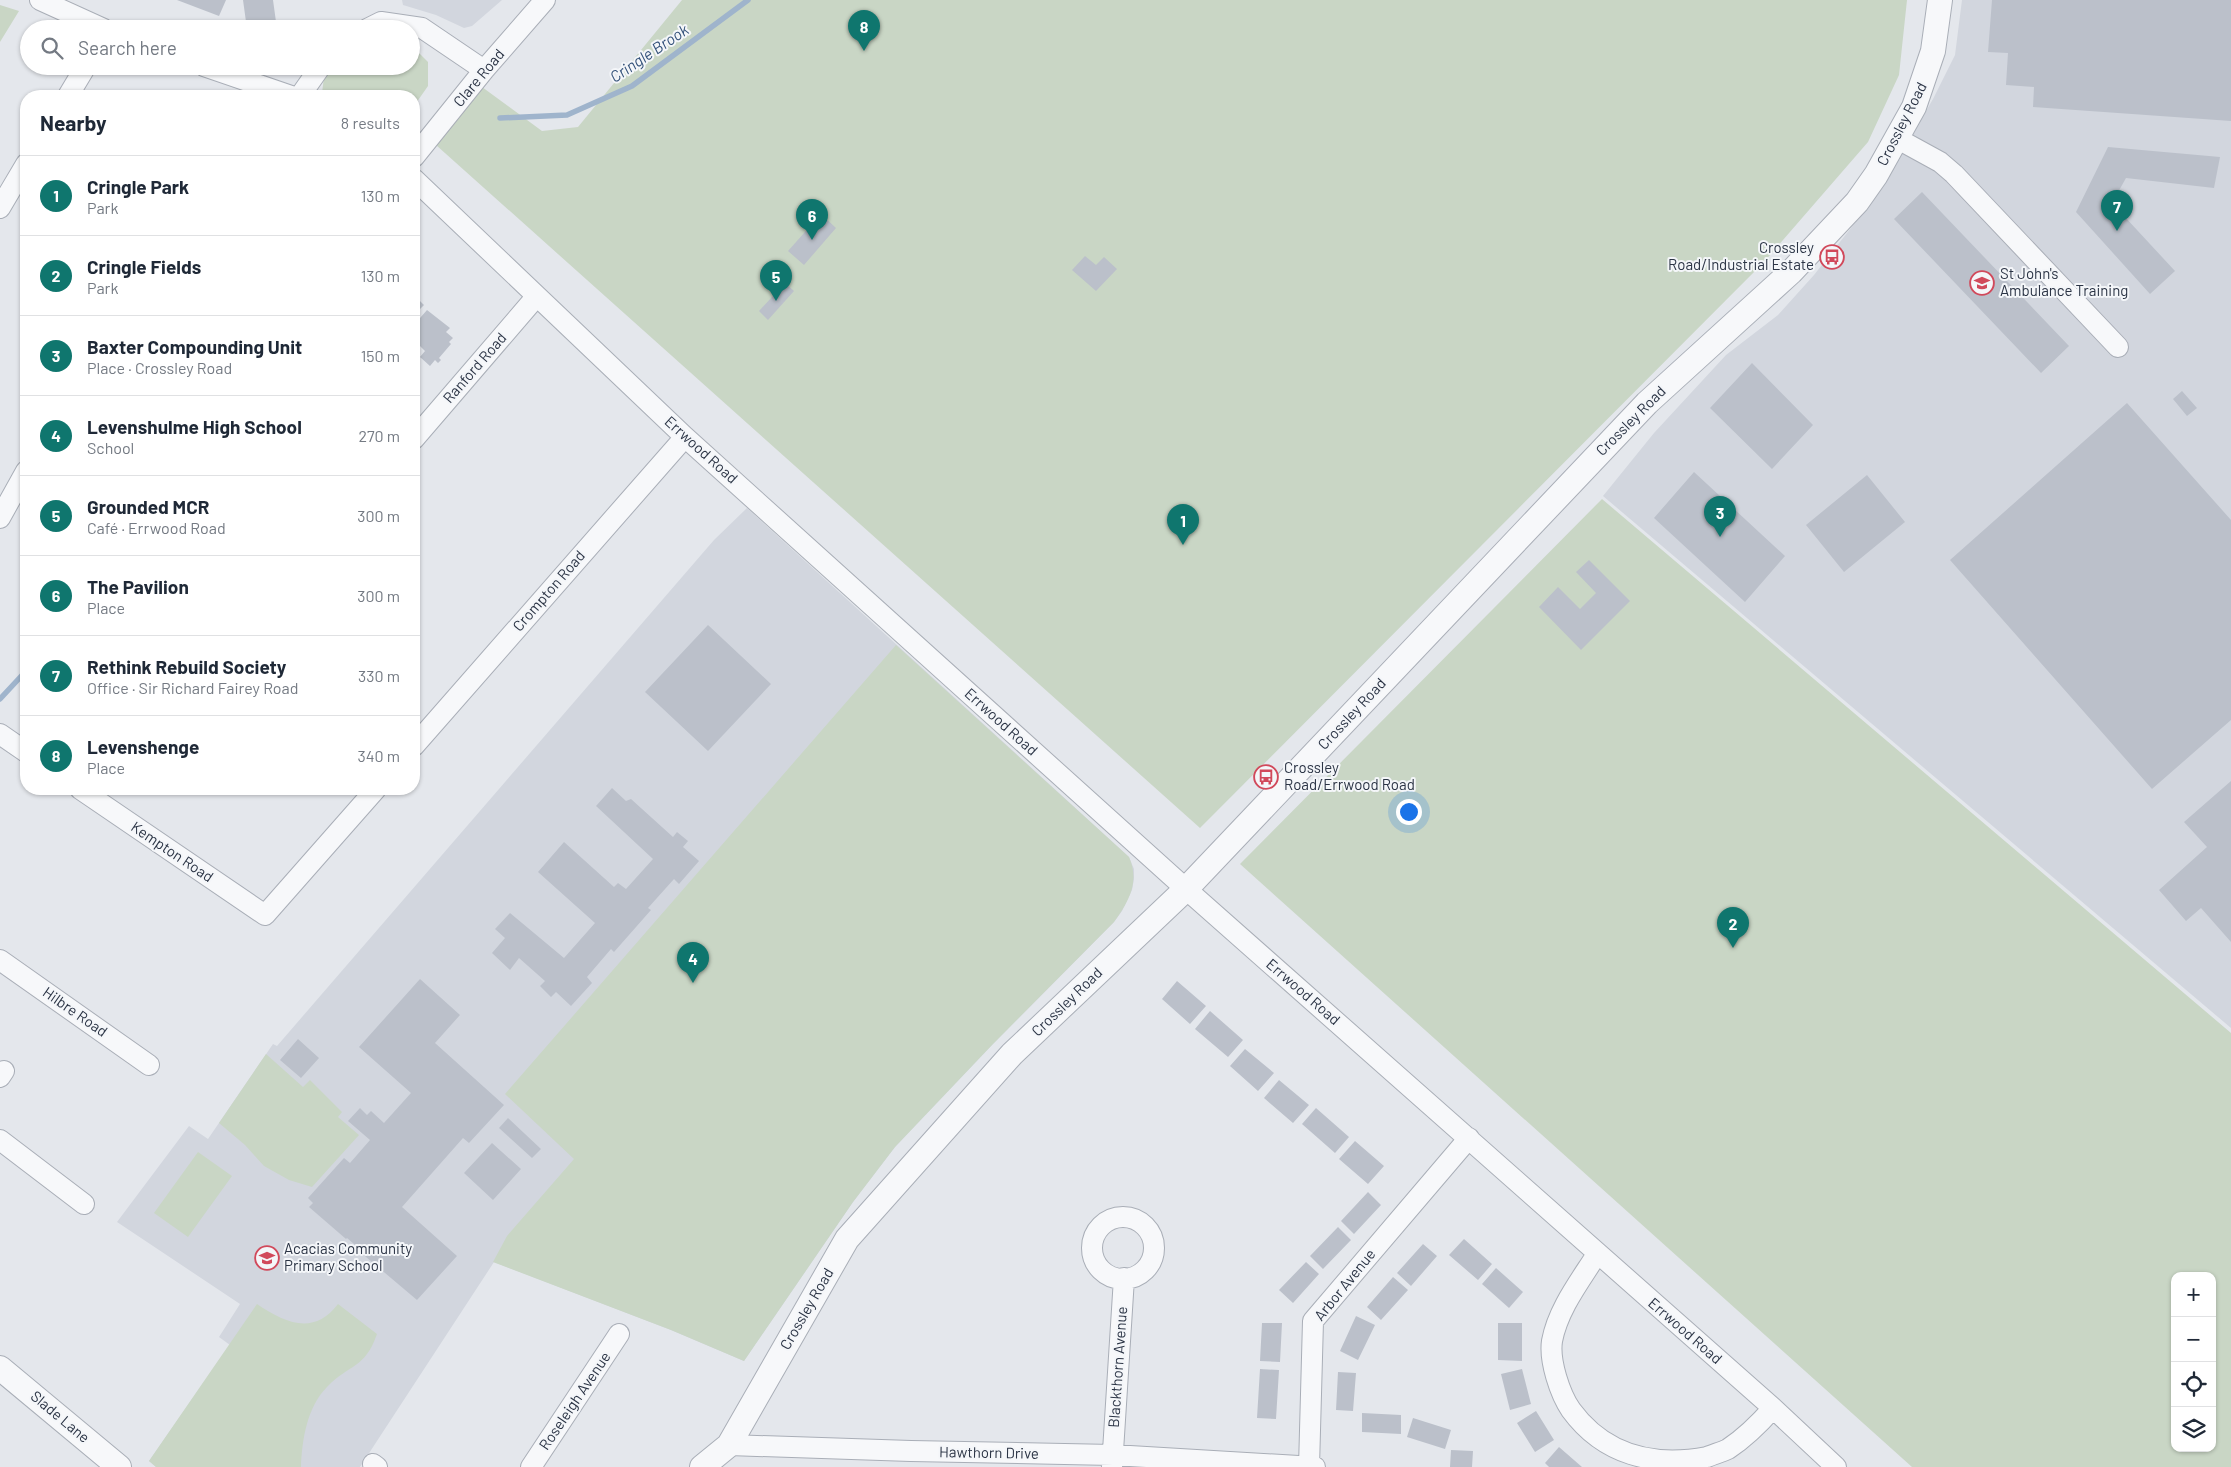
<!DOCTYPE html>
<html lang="en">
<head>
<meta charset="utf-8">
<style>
	:root { --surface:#fff; --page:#f6f6f7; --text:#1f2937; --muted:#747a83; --line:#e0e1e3; --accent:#0f766e }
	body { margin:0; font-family:Barlow,sans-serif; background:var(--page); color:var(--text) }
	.controls { position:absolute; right:15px; bottom:15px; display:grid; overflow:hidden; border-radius:10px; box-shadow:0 1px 4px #0004 }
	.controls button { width:45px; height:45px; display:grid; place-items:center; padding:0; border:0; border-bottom:1px solid var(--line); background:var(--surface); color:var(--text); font:25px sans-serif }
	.you { position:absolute; left:1408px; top:811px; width:18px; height:18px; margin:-12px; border:4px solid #fff; border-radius:50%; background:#1a73e8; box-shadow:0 0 0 8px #1a73e833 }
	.badge { display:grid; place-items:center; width:32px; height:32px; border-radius:50%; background:var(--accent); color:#fff; font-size:16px; font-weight:700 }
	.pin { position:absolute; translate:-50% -41px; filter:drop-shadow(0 1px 2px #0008) }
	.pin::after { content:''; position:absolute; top:26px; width:18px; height:15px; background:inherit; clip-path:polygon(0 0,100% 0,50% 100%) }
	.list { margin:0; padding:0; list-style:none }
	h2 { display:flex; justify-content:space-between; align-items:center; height:65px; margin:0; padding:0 20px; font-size:21px }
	h2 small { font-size:16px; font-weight:400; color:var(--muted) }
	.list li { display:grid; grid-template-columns:32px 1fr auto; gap:15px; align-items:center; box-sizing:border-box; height:80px; padding:0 20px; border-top:1px solid var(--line) }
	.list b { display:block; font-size:19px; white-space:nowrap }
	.list p { margin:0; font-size:16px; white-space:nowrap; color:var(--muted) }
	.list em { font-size:16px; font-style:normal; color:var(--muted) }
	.icon { flex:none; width:28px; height:28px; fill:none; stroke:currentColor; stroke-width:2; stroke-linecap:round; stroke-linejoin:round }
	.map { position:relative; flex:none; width:2231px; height:1467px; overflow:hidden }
	.search { position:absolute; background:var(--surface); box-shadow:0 1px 4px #0004; left:20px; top:20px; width:400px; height:55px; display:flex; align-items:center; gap:12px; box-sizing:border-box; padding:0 18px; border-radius:28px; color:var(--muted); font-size:19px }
	.panel { position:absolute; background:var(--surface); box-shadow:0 1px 4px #0004; left:20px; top:90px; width:400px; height:705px; border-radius:20px }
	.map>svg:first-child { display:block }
</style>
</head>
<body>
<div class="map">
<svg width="2231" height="1467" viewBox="0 0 2231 1467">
	<rect width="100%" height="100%" fill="#e4e7ec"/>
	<!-- built -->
	<path fill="#d2d6de" d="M402 0H502L472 26 464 28 436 15 403 5Z
		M1962 0H2231V1028L1603 496 1654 433 1726 355 1778 315 1814 275 1858 219 1903 151 1933 99 1955 55Z
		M747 508 1129 857 1134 869V879L1132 890 1122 911 1114 922 992 1045 895 1147 853 1202 744 1361 671 1330 494 1262 360 1467H156L149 1461 230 1345 219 1337 240 1304 117 1222 189 1126 208 1139 273 1044 277 1046 714 540Z"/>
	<!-- green -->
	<path fill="#c9d6c5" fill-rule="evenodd" d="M682 0H1907L1899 75 1868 142 1764 262 1200 828 436 145 482 87 542 131 578 127Z
		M0 5 19 11 0 42Z
		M411 45 428 62V86L414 106V96H326L322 93 325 69 328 66H411Z
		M1602 499 2231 1033V1467H1912L1240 864ZM2175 1276H2212V1448H2175Z
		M896 645 1129 857C1140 882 1129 901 1114 922L992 1045 895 1147 853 1202 744 1361 671 1330 493 1262 507 1236 574 1159 505 1094Z
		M266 1054 303 1087 310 1080 342 1112 338 1117 359 1135 312 1187 289 1180 264 1166 245 1145 219 1123Z
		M198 1152 232 1176 188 1237 154 1213Z
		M257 1304C285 1323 314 1336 338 1304L377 1334C365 1369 349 1364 327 1387 307 1407 302 1440 301 1467H156L149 1461Z"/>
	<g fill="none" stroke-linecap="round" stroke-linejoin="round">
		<!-- stream -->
		<path stroke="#9fb4cc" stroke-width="5.5" d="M500 118 567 115 632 86 748 0
			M0 699 26 671"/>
	</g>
	<!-- building -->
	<path fill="#bbc0ca" d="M177 0H226L219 16Z
		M243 0H273L277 29H247Z
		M1992 0H2231V121L2033 107 2034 87 2006 85 2008 53 1988 52Z
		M2108 147 2220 157 2214 188 2126 178 2112 203 2175 271 2150 294 2076 212Z
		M1922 192 2069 346 2041 373 1894 219Z
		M821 214 836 228 804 265 788 251Z
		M1085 256 1096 265 1104 257 1117 269 1096 291 1072 270Z
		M785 283 794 291 768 320 759 311Z
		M414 295 424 305 414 315Z
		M427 310 450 328 446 332 453 338 449 342 451 344 439 358 441 360 438 363 435 360 430 366 420 357 425 351 420 346 414 353V337L416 334 414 332V325Z
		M1752 363 1813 425 1772 469 1710 408Z
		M2182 391 2197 408 2187 416 2173 399Z
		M2127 403 2231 520V720L2152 789 1950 560Z
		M1694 472 1785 556 1745 602 1654 518Z
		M1867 475 1905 522 1844 572 1806 525Z
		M1589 560 1630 601 1581 650 1539 607 1558 587 1580 609 1596 593 1576 572Z
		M708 625 771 684 708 751 645 692Z
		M2231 781V942L2201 908 2186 921 2159 890 2207 847 2184 822Z
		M612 788 626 801 631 799 673 837 677 832 688 841 683 847 699 861 679 884 674 879 648 908 651 910 614 952 611 949 587 977 592 983 571 1006 556 992 551 997 540 986 545 981 519 958 510 970 492 953 505 938 495 929 510 913 564 958 595 923 538 872 564 842 614 887 618 883 626 889 653 859 596 806Z
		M420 979 460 1015 435 1043 504 1105 469 1143 463 1138 402 1207 457 1256 417 1300 359 1251 361 1250 347 1238 346 1239 309 1207 313 1203 308 1198 344 1158 350 1163 370 1140 348 1121 360 1108 367 1115 371 1111 384 1123 411 1093 359 1047Z
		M1177 981 1206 1006 1190 1024 1162 999Z
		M1210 1011 1243 1040 1228 1057 1195 1029Z
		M298 1039 319 1058 301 1078 280 1060Z
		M1245 1049 1274 1073 1258 1091 1230 1066Z
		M1279 1080 1309 1105 1293 1123 1264 1098Z
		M1316 1108 1349 1137 1335 1153 1302 1124Z
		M508 1118 541 1149 532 1158 499 1128Z
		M1355 1141 1384 1166 1368 1184 1339 1159Z
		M492 1143 521 1169 493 1200 464 1173Z
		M1368 1192 1381 1205 1354 1234 1341 1221Z
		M1338 1227 1351 1240 1323 1269 1310 1256Z
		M1464 1239 1492 1264 1478 1280 1449 1255Z
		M1423 1244 1437 1256 1411 1286 1397 1273Z
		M1306 1262 1319 1274 1293 1303 1279 1290Z
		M1496 1268 1523 1292 1509 1308 1482 1284Z
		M1393 1277 1408 1290 1381 1320 1367 1307Z
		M1356 1316 1375 1325 1358 1360 1340 1351Z
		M1262 1323H1282L1280 1362 1260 1361Z
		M1498 1323H1522V1361L1498 1360Z
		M1260 1369 1279 1370 1276 1419 1257 1418Z
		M1522 1369 1531 1404 1510 1410 1501 1374Z
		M1338 1372 1356 1373 1353 1411 1336 1410Z
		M1536 1411 1554 1440 1535 1452 1517 1423Z
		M1362 1413 1401 1415V1434L1362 1432Z
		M1413 1418 1451 1430 1445 1449 1407 1437Z
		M1559 1447 1582 1467H1549L1545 1463Z
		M1451 1450 1473 1451 1472 1467H1450Z"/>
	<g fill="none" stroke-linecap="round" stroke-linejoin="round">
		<!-- minor casing -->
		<g stroke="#a9aeb7" stroke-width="22">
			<path id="minor" d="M40 0 104 29
				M367 29 381 22 422 28 484 70
				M204 66 291 96
				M68 96 86 66
				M300 96 321 66
				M1898 139 1940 162 1954 174 2118 347
				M414 157 484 70 545 0
				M414 179 685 437 1186 889 1773 1408 1836 1467
				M0 208 26 164
				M414 439 536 297
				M0 518 26 471
				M0 734 26 752
				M414 746 685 437
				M80 789 265 915 376 789
				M0 960 149 1065
				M0 1077 4 1071
				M0 1140 84 1204
				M1092 1248a31 31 0 1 1 62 0a31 31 0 1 1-62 0Z
				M1597 1254C1580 1281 1558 1309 1552 1341 1549 1361 1560 1394 1571 1410 1604 1455 1653 1467 1707 1457 1714 1454 1722 1452 1728 1449 1746 1437 1759 1424 1773 1408
				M729 1445 911 1451 1113 1455 1315 1467
				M373 1464 377 1467
				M531 1467 619 1334
				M1112 1467 1124 1278
				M1309 1467 1313 1321 1469 1138"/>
		</g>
		<!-- tertiary casing -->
		<g stroke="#a9aeb7" stroke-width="26">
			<path id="tertiary" d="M0 1368 119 1467
				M702 1467 729 1445 847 1239 1012 1054 1186 889 1647 403 1791 272 1857 202 1876 175 1914 107 1933 51 1940 0"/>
		</g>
		<!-- minor -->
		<use href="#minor" stroke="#f7f8fa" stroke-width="20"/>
		<!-- tertiary -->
		<use href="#tertiary" stroke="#f7f8fa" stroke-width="24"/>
	</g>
	<!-- icons -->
	<defs>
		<g id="bus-ring" transform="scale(1.25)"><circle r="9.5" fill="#f4f6f9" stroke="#d1495b" stroke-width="1.5"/><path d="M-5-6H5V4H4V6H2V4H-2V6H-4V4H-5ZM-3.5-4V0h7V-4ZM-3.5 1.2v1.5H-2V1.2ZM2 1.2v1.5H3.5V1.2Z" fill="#d1495b"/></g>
		<g id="university-ring" transform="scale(1.25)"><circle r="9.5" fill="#f4f6f9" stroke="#d1495b" stroke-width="1.5"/><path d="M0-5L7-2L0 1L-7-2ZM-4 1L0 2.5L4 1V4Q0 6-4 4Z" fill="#d1495b"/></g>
		<g id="school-ring" transform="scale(1.25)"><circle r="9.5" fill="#f4f6f9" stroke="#d1495b" stroke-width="1.5"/><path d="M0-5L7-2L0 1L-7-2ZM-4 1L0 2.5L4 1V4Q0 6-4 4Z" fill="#d1495b"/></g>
	</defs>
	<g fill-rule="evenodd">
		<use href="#bus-ring" x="1832" y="257"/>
		<use href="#university-ring" x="1982" y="283"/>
		<use href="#bus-ring" x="1266" y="777"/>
		<use href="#school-ring" x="267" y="1258"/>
	</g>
	<g text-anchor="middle" stroke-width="4" stroke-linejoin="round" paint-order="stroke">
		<!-- street labels -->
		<g font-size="15" fill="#2b3445" stroke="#f4f6f9">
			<text transform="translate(479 78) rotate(-50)" y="5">Clare Road</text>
			<text transform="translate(1902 124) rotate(-63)" y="5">Crossley Road</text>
			<text transform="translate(475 368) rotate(-49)" y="5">Ranford Road</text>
			<text transform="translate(1631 421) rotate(-45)" y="5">Crossley Road</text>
			<text transform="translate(701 450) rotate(42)" y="5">Errwood Road</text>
			<text transform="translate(549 591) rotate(-49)" y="5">Crompton Road</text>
			<text transform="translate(1352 714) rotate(-47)" y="5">Crossley Road</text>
			<text transform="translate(1001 722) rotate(42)" y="5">Errwood Road</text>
			<text transform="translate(172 852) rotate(34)" y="5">Kempton Road</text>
			<text transform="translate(1303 992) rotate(41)" y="5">Errwood Road</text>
			<text transform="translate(1067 1002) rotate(-44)" y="5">Crossley Road</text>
			<text transform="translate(75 1012) rotate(35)" y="5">Hilbre Road</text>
			<text transform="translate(1345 1285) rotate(-51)" y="5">Arbor Avenue</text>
			<text transform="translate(807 1309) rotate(-60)" y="5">Crossley Road</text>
			<text transform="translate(1685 1331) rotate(41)" y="5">Errwood Road</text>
			<text transform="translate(1118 1367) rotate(-86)" y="5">Blackthorn Avenue</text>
			<text transform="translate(575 1401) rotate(-56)" y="5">Roseleigh Avenue</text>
			<text transform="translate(60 1417) rotate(40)" y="5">Slade Lane</text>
			<text transform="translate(989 1453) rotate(1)" y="5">Hawthorn Drive</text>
		</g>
		<!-- poi labels -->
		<g font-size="15" fill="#2b3445" stroke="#f4f6f9" text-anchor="start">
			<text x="1814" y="253" text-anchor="end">Crossley<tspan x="1814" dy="17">Road/Industrial Estate</tspan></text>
			<text x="2000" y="279">St John's<tspan x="2000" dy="17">Ambulance Training</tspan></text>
			<text x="1284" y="773">Crossley<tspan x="1284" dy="17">Road/Errwood Road</tspan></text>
			<text x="284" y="1254">Acacias Community<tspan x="284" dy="17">Primary School</tspan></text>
		</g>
		<!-- water labels -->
		<g font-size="16" font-style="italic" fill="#34527a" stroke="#f4f6f9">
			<text transform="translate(649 53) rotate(-34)" y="6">Cringle Brook</text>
		</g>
	</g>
</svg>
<div class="controls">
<button>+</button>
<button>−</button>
<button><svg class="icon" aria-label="locate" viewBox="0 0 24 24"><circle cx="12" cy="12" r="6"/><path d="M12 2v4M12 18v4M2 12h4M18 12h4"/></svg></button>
<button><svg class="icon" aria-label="layers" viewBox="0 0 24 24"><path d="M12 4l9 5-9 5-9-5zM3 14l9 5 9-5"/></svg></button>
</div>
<div class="you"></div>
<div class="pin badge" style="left:1183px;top:545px">1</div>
<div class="pin badge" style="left:1733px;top:948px">2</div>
<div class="pin badge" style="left:1720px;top:537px">3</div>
<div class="pin badge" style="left:693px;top:983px">4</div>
<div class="pin badge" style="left:776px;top:301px">5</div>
<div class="pin badge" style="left:812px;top:240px">6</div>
<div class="pin badge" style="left:2117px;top:231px">7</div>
<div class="pin badge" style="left:864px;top:51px">8</div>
<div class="search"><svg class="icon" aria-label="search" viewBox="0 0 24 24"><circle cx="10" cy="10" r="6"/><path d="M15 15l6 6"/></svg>Search here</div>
<section class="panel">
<h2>Nearby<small>8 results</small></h2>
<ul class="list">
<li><span class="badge">1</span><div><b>Cringle Park</b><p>Park</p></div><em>130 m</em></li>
<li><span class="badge">2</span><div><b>Cringle Fields</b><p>Park</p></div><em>130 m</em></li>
<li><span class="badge">3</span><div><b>Baxter Compounding Unit</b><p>Place · Crossley Road</p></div><em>150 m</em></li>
<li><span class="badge">4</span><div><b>Levenshulme High School</b><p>School</p></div><em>270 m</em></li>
<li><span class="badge">5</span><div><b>Grounded MCR</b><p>Café · Errwood Road</p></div><em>300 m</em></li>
<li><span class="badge">6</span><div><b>The Pavilion</b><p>Place</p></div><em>300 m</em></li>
<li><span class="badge">7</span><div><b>Rethink Rebuild Society</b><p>Office · Sir Richard Fairey Road</p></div><em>330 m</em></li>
<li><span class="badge">8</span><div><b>Levenshenge</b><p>Place</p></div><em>340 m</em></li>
</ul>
</section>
</div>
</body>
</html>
